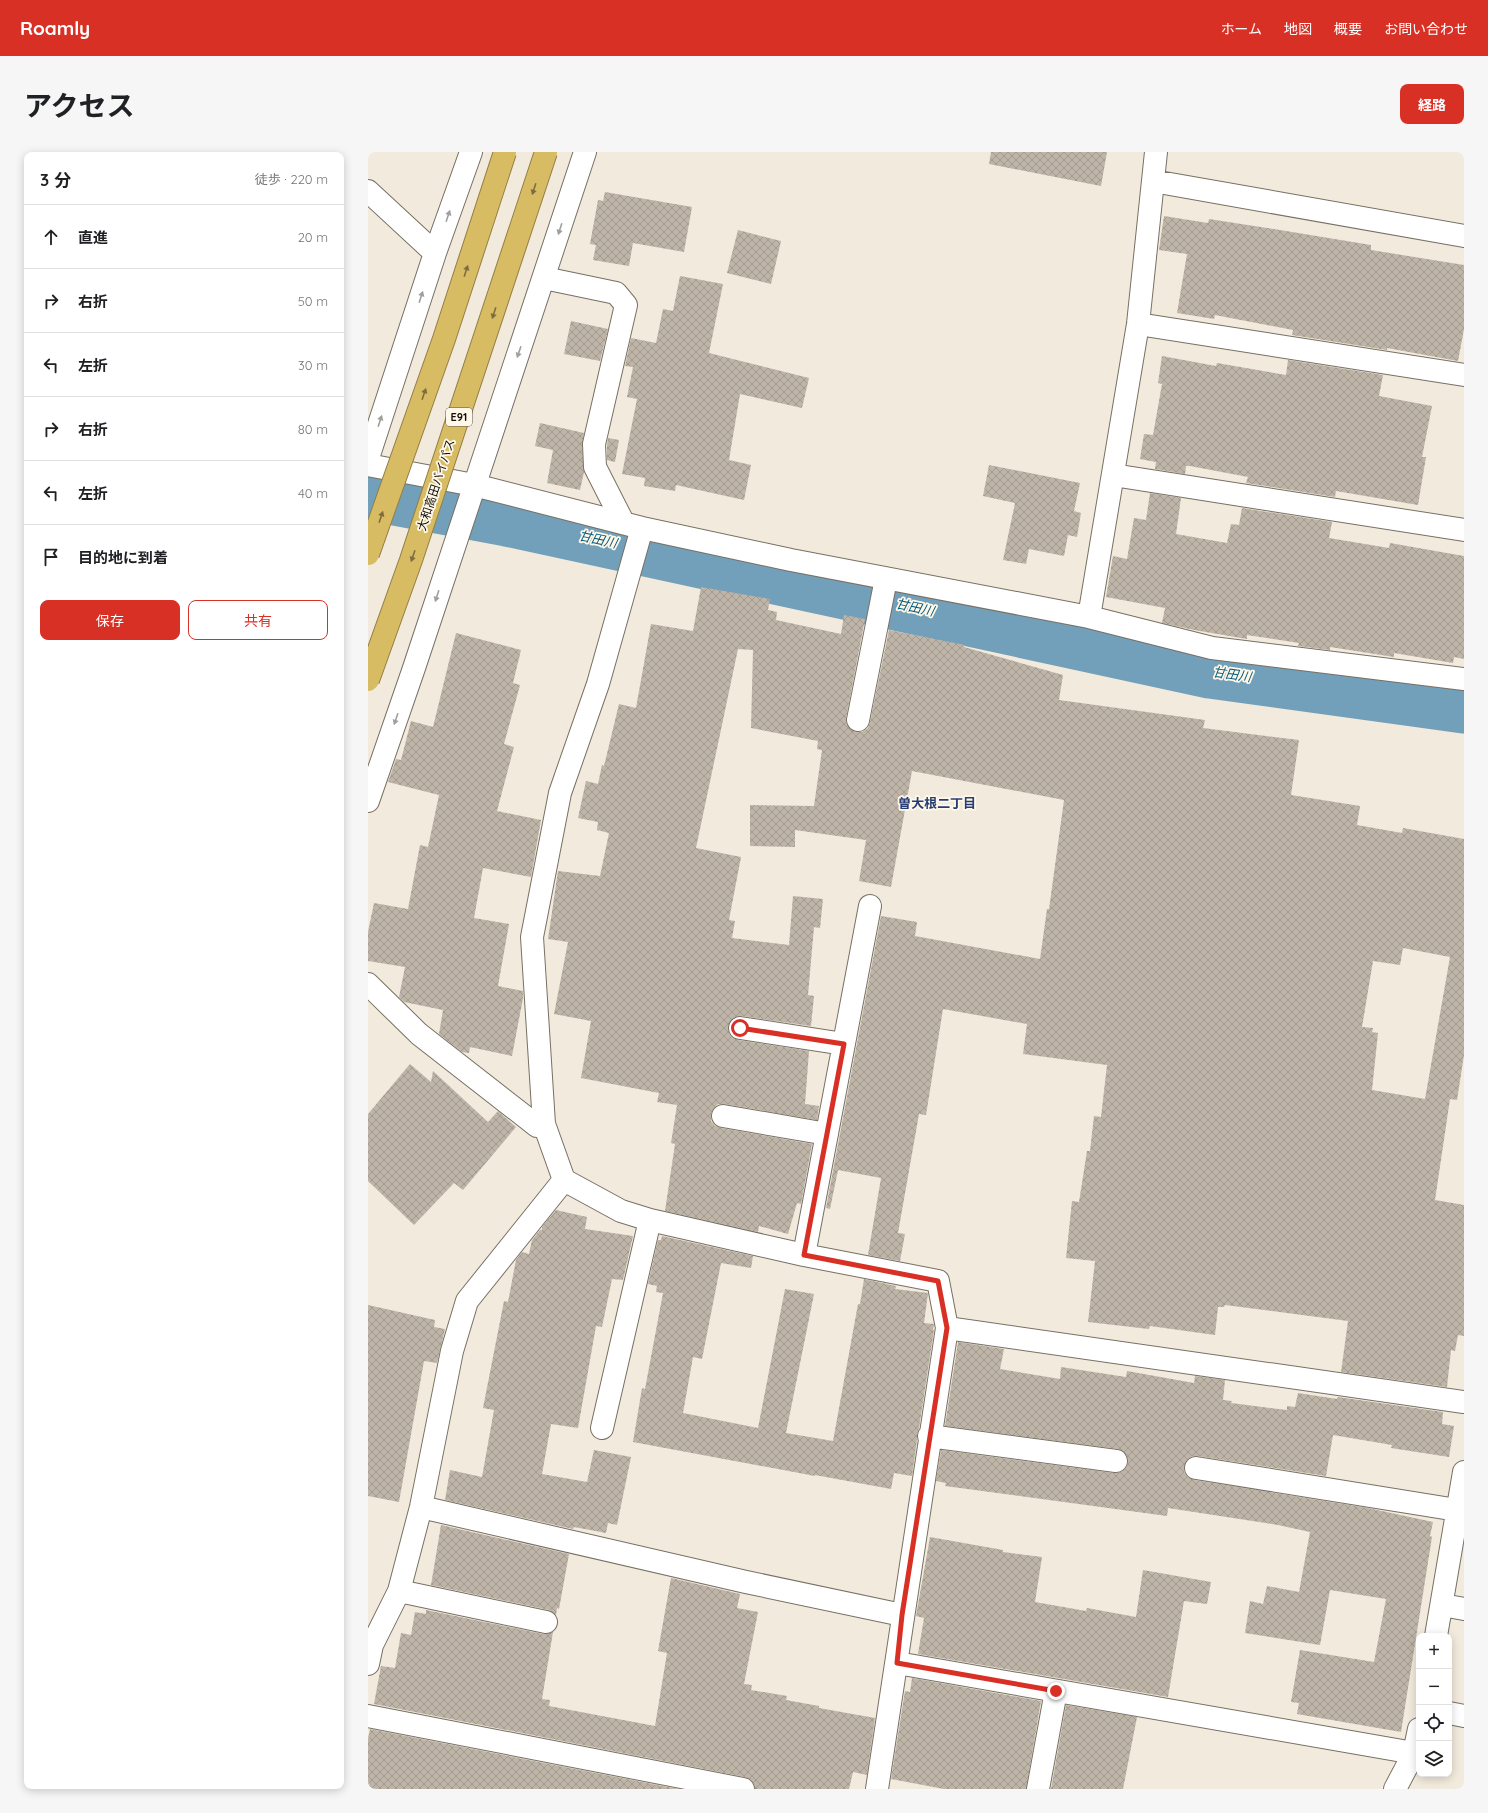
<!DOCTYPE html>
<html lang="ja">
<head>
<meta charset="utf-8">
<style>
	:root { --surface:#fff; --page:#f6f6f6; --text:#202124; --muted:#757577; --line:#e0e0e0; --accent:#d93025 }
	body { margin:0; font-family:Quicksand,"Noto Sans JP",sans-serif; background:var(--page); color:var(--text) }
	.controls { position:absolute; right:12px; bottom:12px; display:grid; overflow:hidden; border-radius:8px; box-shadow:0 2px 10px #0003 }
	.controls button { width:36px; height:36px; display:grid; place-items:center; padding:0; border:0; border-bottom:1px solid var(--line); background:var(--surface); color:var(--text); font:20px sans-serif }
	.stop { position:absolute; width:12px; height:12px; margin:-9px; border:3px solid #d93025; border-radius:50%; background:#fff }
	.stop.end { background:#d93025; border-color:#fff; box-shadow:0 1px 4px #0008 }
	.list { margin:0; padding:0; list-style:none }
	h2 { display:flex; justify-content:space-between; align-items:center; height:52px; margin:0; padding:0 16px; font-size:17px }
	h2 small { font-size:13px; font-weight:400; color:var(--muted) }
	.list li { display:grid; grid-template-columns:26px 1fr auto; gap:12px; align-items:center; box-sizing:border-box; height:64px; padding:0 16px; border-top:1px solid var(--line) }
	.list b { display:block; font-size:15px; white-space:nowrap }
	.list em { font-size:13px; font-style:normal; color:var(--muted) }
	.actions { display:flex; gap:8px; padding:12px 16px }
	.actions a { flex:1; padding:9px 0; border:1px solid var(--accent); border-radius:8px; text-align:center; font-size:14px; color:var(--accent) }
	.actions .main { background:var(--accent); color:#fff }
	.icon { flex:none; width:22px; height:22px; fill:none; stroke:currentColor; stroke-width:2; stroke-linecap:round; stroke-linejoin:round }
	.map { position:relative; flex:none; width:1096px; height:1637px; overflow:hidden; border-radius:8px }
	header { display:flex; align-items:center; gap:24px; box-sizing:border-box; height:56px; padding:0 20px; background:var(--accent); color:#fff }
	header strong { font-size:19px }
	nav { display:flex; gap:22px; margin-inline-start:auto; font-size:14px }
	.intro { display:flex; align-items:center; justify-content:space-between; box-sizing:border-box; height:96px; padding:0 24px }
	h1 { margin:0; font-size:28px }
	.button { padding:10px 18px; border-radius:8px; background:var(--accent); color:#fff; font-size:14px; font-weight:700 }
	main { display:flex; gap:24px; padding:0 24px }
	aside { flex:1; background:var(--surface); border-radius:8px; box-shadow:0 2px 10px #0003 }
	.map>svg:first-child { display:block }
</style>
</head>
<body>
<header>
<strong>Roamly</strong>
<nav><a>ホーム</a><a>地図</a><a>概要</a><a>お問い合わせ</a></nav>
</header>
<div class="intro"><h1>アクセス</h1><a class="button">経路</a></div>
<main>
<aside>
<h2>3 分<small>徒歩 · 220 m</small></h2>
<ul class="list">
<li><svg class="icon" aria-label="ahead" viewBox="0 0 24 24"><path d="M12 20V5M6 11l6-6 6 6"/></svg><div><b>直進</b></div><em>20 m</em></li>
<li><svg class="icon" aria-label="right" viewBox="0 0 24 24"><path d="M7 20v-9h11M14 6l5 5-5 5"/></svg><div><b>右折</b></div><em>50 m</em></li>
<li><svg class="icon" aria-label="left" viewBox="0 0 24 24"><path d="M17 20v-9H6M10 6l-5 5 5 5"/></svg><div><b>左折</b></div><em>30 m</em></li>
<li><svg class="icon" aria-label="right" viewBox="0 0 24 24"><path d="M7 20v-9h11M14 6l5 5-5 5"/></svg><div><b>右折</b></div><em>80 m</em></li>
<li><svg class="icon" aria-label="left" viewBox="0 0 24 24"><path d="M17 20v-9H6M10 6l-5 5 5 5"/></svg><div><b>左折</b></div><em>40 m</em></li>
<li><svg class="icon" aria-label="arrive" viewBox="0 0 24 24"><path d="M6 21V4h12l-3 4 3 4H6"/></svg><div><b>目的地に到着</b></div></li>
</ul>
<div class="actions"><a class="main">保存</a><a>共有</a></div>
</aside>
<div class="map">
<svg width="1096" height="1637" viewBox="0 0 1096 1637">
	<defs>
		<pattern id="building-cross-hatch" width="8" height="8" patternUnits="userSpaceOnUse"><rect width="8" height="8" fill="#beb5a8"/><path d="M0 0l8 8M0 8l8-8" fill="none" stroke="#a29a8f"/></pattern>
	</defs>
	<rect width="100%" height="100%" fill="#f2eadc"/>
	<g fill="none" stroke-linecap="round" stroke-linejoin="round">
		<!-- river -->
		<path stroke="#729fb9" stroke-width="55" d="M0 341 139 367 842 519 1096 554"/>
	</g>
	<!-- building -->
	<path fill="url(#building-cross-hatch)" fill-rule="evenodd" d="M623 0H739L733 34 621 12Z
		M237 40 324 55 316 100 265 91 261 114 225 108 228 93 222 92 230 48 235 49Z
		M796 64 840 71 841 67 906 77 1003 93V98L1096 113V177L1090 209 1019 196V198L924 183 925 178 847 163 846 167 809 161 819 102 791 98Z
		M370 78 413 89 403 132 359 121Z
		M312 124 355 132 341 201 441 226 434 256 372 242 361 308 383 313 376 348 308 333 307 339 276 334 277 326 254 322 269 247 259 245 265 215 257 214 263 186 288 191 295 157 305 159Z
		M203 169 240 177 232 209 196 202Z
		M794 204 848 214 849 211 918 223 920 208 1015 223 1011 244 1064 254 1054 305H1058L1050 353 968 339 967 345 878 331 880 325 822 314H818L817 322 787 317 788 310 772 307 776 282 785 283 794 232 790 231Z
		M172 271 216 281 214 293 216 320 212 338 179 331 185 298 167 294Z
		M240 286 251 288 247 310 239 308V293Z
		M621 313 712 331 706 359 713 361 709 385 700 383 696 404 661 397 658 412 635 408 647 351 615 344Z
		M782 341 813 346 808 382 859 391 863 372 871 373 874 356 964 370 961 386 1021 396 1022 391 1096 404V507L1086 505 1085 511 1026 501V505L962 495V498L930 494 931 491 879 483V487L826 478 794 471 797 456 738 445 745 404 759 407 766 366 778 368Z
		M333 435 402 447 400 458 409 460 408 468 473 482 476 463 497 467 478 566V572L482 577 487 580H494L500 576 502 570 521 478 597 493 596 495 695 523 691 548 837 568 835 576 931 588 923 643 992 654 989 673 1034 681 1035 676 1096 687V903L1089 948 1082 947 1067 1048 1096 1053V1184L1090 1183 1087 1199 1083 1198 1079 1235 973 1220 980 1169 857 1153 856 1155H850L847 1183 782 1174 781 1177 720 1170 727 1109 698 1106 704 1049 711 1050 719 999H722L726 964 733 965 739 913 655 902 659 872 575 857 558 963 551 962 530 1081 537 1082 532 1109 500 1103 513 1026 470 1018 462 1057 458 1056 513 764 549 770 547 784 672 807 679 757H681L696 648 544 619 523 735 491 729 498 688 427 678V695L382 694V653L446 654 454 598 449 597 450 589 383 576 385 498 370 497 328 696 373 705 361 768 367 769 364 786 421 793 425 744 455 747 452 776 446 775 440 843 446 844 443 874 374 864 367 865 363 868 360 874 361 881 364 885 370 888 441 899 437 952 451 954 449 968 357 952H350L346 956 343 961V969L347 974 353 976 444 992 433 1052 429 1051 420 1082 391 1074 390 1080 297 1059 307 992 303 991 309 953 289 950 291 941 213 926 223 869 186 862 200 790 180 787 190 719 232 724 241 681 229 678 230 670 210 666 218 629 230 632 234 613 236 614 251 552 268 556 283 472 325 479ZM1035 796 1082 805 1057 947 1004 938 1010 881 1004 880 1005 876 994 875 1005 809 1032 813Z
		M88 481 153 498 145 531 152 533 136 592 146 595 129 659 173 668 163 725 115 716 106 766 141 772 130 834 155 839V846L144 904 102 895 101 901 94 900 71 882 75 858 36 850 31 845 37 815 0 809V780L6 751 40 757 52 693 60 695 71 643 20 630 28 607 33 608 43 569 65 575Z
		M42 912 63 930 65 919 120 970 130 959 148 975 95 1038 86 1031 46 1073 0 1029V962Z
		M188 1058 219 1065 217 1077 265 1084 255 1128 244 1127 234 1175 228 1174 210 1276 183 1272 174 1322 219 1330 226 1298 263 1305 249 1373 240 1371 238 1381 206 1375 205 1377 77 1348 82 1318 114 1325 126 1258 115 1256 136 1149 140 1150 148 1108 154 1100 161 1102 164 1088 172 1078H174V1075Z
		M294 1084 385 1104 383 1116 353 1111 334 1207 325 1205 315 1261 390 1276 417 1137 446 1142 418 1281 465 1289 490 1152H492L496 1127 528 1134 527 1137 560 1141 556 1171 566 1172 565 1178H566L551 1276 549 1282V1288L544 1324 526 1321 523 1337 447 1323V1324L265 1290 274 1236 277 1237 295 1141 288 1140 289 1134 280 1132 290 1088H293Z
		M0 1153 67 1168 66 1175 77 1177 69 1211 56 1209 31 1350 0 1344Z
		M590 1190 636 1197 632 1217 692 1227 693 1215 758 1225 759 1219 826 1231 827 1224 857 1228 855 1248 864 1249 863 1251 919 1258V1254L927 1255 930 1241 969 1247 970 1245 1075 1260 1074 1272 1086 1274 1081 1305 1023 1296 1024 1293 965 1283 958 1324 830 1304H824L819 1308 816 1314V1320L820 1325 826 1328 1000 1356 1065 1370 1062 1384 1064 1385 1033 1580 929 1562 931 1551 923 1550 932 1498 1006 1510 1018 1447 962 1438 952 1493 877 1481 882 1449 895 1452 899 1434 931 1440 942 1380 910 1373 800 1356 799 1364 577 1334 578 1331 568 1329 573 1298 746 1321 753 1320 758 1316 760 1311 759 1304 755 1299 750 1297 577 1274Z
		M73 1373 201 1402 191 1457 189 1456 188 1463 181 1458 63 1433Z
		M562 1385 635 1398V1400L674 1405 667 1450 718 1459 719 1456 768 1465 775 1418 843 1430 839 1452 816 1449 800 1545 550 1502 556 1466 548 1464Z
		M303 1426 372 1442 369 1456 390 1460 376 1532 384 1533 383 1538 419 1544 418 1548 451 1554V1556L507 1566 499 1623 485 1620 481 1637H387L383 1628 377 1625 6 1552 13 1514 27 1516 33 1481 43 1483 47 1460 58 1462V1458L175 1482 185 1480 174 1547 182 1548 181 1554 287 1574 299 1501 290 1499Z
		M544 1526 673 1549 658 1637H576L523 1627 537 1539 542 1540Z
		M698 1553 769 1565 755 1637H683Z
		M2 1577 310 1637H0V1587Z"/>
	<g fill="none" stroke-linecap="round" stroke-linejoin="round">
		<!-- street casing -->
		<g stroke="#777064" stroke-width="24">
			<path id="street" d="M785 29 1096 84
				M0 39 67 101
				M176 126 248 141 258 153 226 292 227 315 255 370
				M770 172 1096 223
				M0 306 67 101 103 0
				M0 313 106 333 274 376 423 408 721 465 844 496 1096 527
				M745 323 1096 378
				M274 376 230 532 192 641 164 785 176 972 196 1028 253 1059 282 1068 436 1103 570 1129 579 1176 509 1637
				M721 465 770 172 788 0
				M490 568 518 427
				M0 649 46 516 217 0
				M0 832 51 882 169 974 176 972
				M372 876 476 892
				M355 964 459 982
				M436 1103 502 754
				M579 1176 1096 1250
				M234 1276 282 1068
				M561 1284 748 1309
				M828 1316 1089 1358
				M53 1355 378 1430 534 1463
				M31 1439 178 1470
				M1074 1453 1096 1457
				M1068 1484 1096 1320
				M529 1511 1046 1601
				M0 1512 4 1493 31 1439 53 1355 84 1199 99 1149 196 1028
				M1081 1561 1096 1564
				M0 1564 375 1637
				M670 1637 688 1539
				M1027 1637 1046 1601 1051 1577"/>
		</g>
		<!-- street -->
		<use href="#street" stroke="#fff" stroke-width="22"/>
		<!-- highway-bridge casing -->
		<g stroke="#937f44" stroke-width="24" stroke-linecap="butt">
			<path id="highway-bridge" d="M0 402 76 187 137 0
				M0 528 43 408 178 0"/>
		</g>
		<!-- highway-bridge -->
		<use href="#highway-bridge" stroke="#d8bc64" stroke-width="22"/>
	</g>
	<!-- one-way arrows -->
	<defs><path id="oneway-solid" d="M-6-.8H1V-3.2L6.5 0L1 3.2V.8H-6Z"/></defs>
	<g fill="#7f6e3c">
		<use href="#oneway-solid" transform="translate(166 37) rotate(108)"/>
		<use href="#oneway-solid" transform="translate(98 119) rotate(-72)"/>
		<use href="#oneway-solid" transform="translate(126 161) rotate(108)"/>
		<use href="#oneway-solid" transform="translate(56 242) rotate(-71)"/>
		<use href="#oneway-solid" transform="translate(13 365) rotate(-71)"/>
		<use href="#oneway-solid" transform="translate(45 404) rotate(109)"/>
	</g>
	<g fill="#a09f9d">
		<use href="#oneway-solid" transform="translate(80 64) rotate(-71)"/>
		<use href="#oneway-solid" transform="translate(192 77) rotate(108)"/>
		<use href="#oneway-solid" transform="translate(53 145) rotate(-72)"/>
		<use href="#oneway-solid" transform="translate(151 200) rotate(109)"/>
		<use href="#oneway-solid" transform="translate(12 269) rotate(-72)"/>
		<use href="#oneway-solid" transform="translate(69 444) rotate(108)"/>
		<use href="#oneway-solid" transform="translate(28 567) rotate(109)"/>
	</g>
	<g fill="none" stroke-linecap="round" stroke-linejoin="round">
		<!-- route -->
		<path stroke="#d93025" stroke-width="5" d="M372 876 476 892 436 1103 570 1129 579 1176 534 1463 529 1511 688 1539"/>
	</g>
	<g text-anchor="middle" stroke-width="3.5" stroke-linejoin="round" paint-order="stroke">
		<!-- shield labels -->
		<rect fill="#fff8e9" stroke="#59554d" stroke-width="1" x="78" y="256" width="26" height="18" rx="3"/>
		<g font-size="11" font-weight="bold" fill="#120f0a">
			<text x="91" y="269">E91</text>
		</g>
		<!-- street labels -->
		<g font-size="12" fill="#120f0a" stroke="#fff8e9">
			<text transform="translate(68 333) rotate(-72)" y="4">大和高田バイパス</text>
		</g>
		<!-- water labels -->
		<g font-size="13" font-style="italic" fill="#075b7f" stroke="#fff8e9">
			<text transform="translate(230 387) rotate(12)" y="5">甘田川</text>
			<text transform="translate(547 455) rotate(12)" y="5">甘田川</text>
			<text transform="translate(864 522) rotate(8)" y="5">甘田川</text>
		</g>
		<!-- neighbourhood labels -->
		<g font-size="13" font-weight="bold" fill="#273c75" stroke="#fff8e9">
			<text x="569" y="656">曽大根二丁目</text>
		</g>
	</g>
</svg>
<div class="controls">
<button>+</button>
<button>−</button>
<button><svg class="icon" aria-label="locate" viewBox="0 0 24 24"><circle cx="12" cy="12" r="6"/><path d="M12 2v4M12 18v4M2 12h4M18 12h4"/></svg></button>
<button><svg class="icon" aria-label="layers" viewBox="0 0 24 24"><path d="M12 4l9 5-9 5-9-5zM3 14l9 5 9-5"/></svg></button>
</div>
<div class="stop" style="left:372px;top:876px"></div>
<div class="stop end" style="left:688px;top:1539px"></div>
</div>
</main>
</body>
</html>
